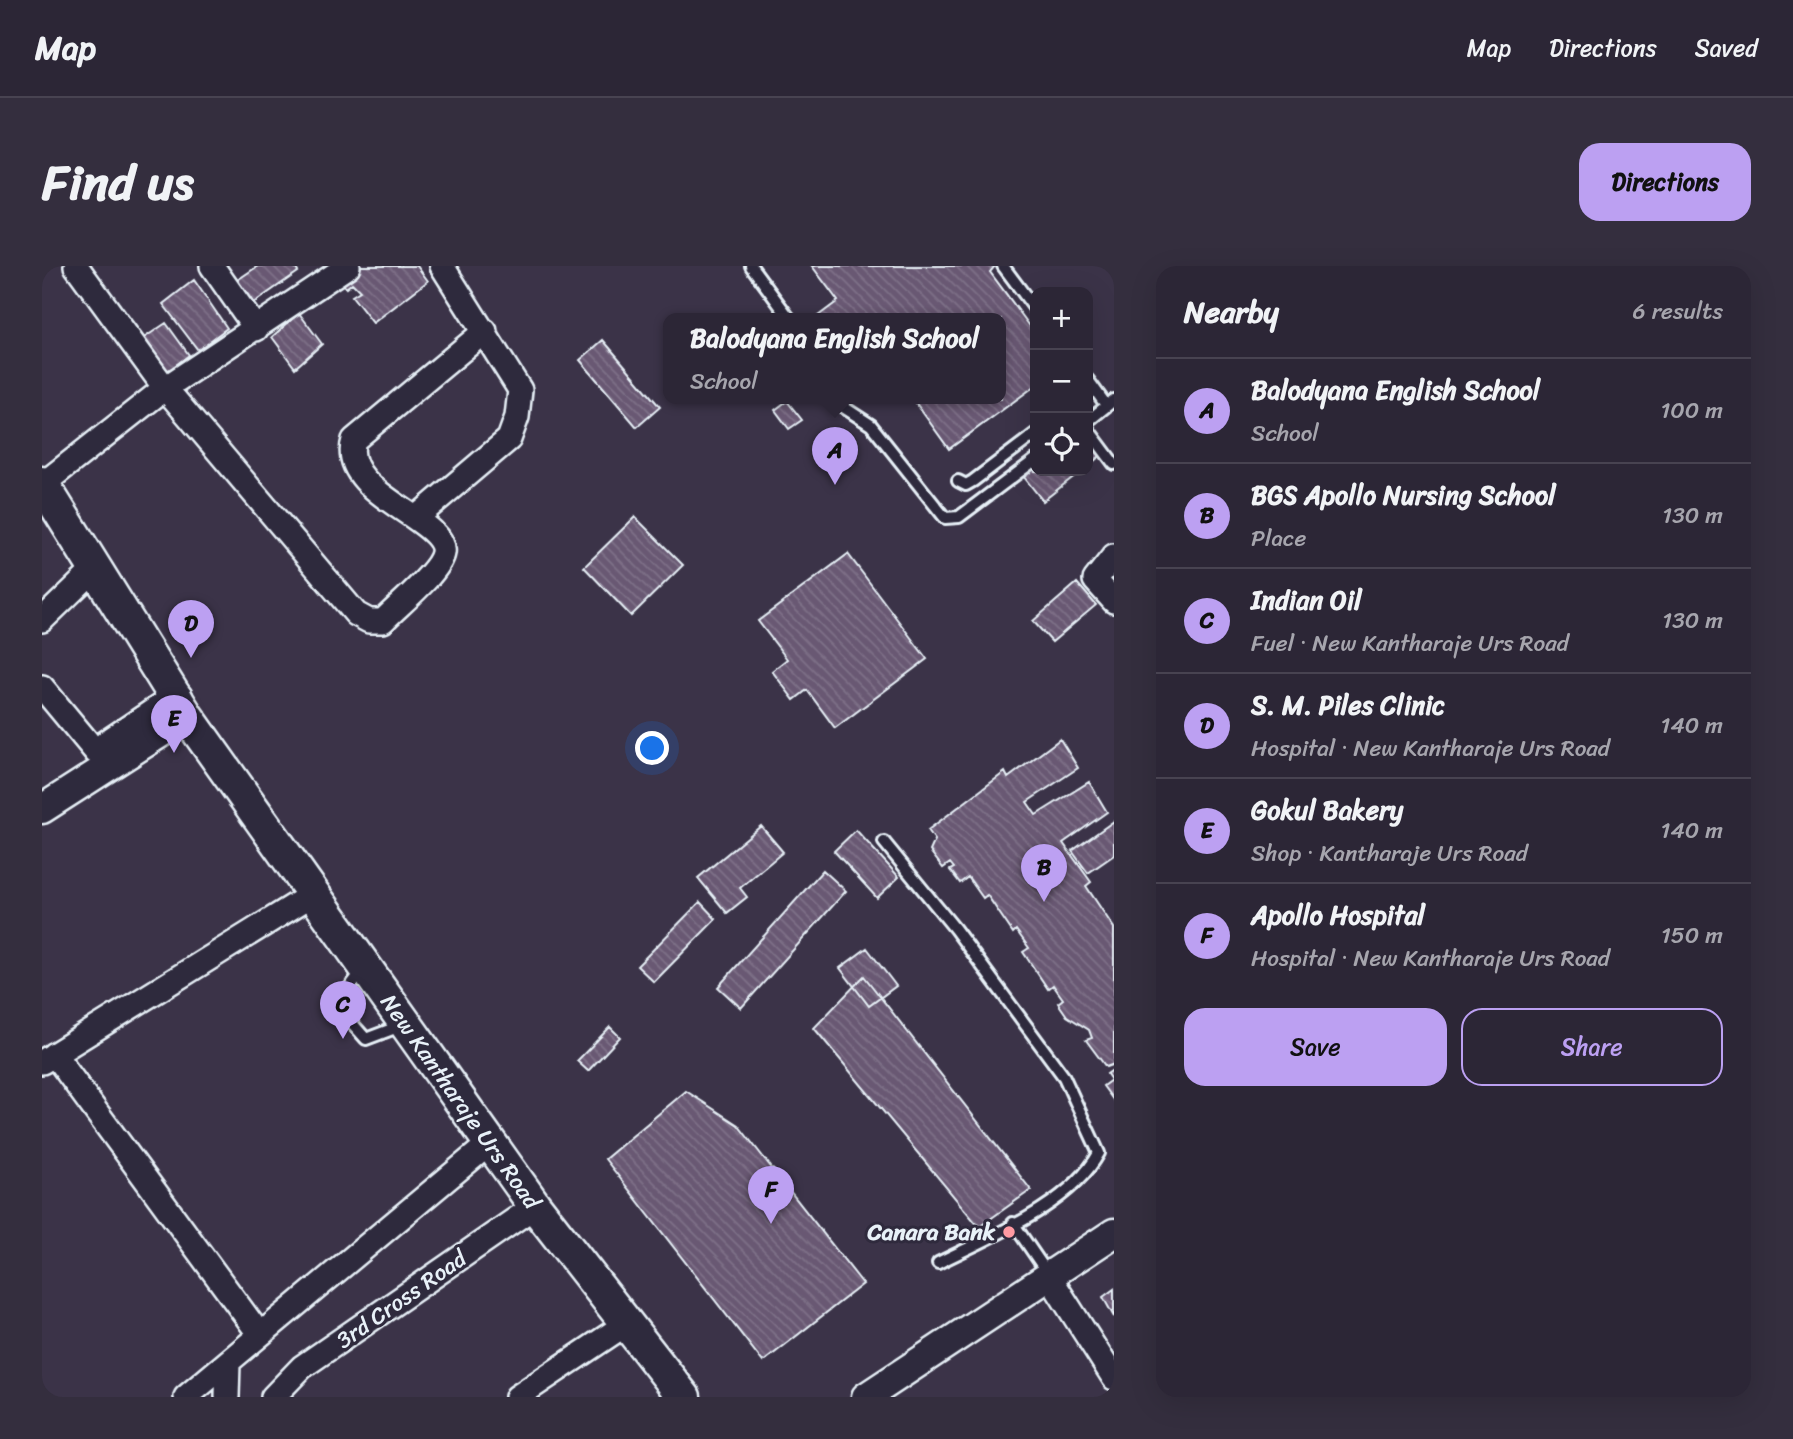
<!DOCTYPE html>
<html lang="en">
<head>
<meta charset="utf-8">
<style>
	:root { --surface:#2c2636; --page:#342e3e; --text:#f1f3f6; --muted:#a6a5ad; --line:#484351; --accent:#bca0f2 }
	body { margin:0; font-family:Sriracha,sans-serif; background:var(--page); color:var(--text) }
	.controls { position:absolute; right:21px; top:21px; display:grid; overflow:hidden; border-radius:14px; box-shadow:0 7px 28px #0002 }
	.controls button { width:63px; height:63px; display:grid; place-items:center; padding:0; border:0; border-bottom:2px solid var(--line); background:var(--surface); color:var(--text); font:35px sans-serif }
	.you { position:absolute; left:611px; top:483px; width:24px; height:24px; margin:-18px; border:5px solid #fff; border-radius:50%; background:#1a73e8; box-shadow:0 0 0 10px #1a73e833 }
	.badge { display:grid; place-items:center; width:46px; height:46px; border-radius:50%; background:var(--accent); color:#111; font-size:23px; font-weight:700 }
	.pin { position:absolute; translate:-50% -58px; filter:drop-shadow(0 2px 4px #0008) }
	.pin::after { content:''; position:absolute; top:37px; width:24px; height:21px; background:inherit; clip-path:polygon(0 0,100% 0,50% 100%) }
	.popup { position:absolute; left:621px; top:47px; width:343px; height:91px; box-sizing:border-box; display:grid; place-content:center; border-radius:14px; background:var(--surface); filter:drop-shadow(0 2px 5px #0005); font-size:23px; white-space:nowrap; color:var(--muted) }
	.popup b { font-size:26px; color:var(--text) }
	.popup::after { content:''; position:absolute; left:50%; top:100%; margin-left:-14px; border:14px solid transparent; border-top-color:var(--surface) }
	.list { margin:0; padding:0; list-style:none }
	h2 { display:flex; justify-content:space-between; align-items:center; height:91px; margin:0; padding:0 28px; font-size:30px }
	h2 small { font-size:23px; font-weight:400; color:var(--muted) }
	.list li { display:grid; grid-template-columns:46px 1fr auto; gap:21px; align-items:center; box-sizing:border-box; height:105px; padding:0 28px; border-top:2px solid var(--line) }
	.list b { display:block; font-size:26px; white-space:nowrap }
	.list p { margin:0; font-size:23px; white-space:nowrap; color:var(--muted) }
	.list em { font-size:23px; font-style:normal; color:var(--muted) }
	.actions { display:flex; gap:14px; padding:21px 28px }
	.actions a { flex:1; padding:16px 0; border:2px solid var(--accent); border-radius:21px; text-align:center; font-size:24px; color:var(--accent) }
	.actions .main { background:var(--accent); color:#111 }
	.icon { flex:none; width:38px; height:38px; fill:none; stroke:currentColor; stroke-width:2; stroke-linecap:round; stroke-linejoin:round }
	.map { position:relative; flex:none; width:1072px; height:1131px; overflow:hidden; border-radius:21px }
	header { display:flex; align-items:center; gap:42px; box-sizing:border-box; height:98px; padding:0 35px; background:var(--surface); border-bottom:2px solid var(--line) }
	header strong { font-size:33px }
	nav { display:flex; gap:38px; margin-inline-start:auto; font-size:24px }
	.intro { display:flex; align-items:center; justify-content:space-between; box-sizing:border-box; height:168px; padding:0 42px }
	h1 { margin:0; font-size:49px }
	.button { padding:18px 32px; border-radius:21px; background:var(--accent); color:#111; font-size:24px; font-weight:700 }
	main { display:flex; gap:42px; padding:0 42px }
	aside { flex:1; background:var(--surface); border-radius:21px; box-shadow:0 7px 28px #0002 }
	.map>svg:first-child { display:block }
</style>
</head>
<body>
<header>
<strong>Map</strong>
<nav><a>Map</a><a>Directions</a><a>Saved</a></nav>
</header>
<div class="intro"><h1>Find us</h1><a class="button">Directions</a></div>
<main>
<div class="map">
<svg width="1072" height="1131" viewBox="0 0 1072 1131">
	<defs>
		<pattern id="building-back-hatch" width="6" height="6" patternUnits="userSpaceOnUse" patternTransform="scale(1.75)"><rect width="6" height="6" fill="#695973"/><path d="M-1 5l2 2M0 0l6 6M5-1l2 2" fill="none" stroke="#7e7188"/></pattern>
	</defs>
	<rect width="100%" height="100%" fill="#3b3348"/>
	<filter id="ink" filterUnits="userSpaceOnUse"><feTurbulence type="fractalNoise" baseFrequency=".0143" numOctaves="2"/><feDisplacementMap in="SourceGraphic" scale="14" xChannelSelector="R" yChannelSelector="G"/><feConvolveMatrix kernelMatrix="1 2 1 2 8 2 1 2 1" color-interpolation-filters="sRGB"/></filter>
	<g filter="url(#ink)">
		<!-- building -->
		<path fill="url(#building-back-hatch)" stroke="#e8f1f8" stroke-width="2" d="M216 0H252L256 6 207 40 191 17Z
			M316 0H375L386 15 331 57 310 30 318 25 310 17 304 22 297 14Z
			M770 0H953L948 6 993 67V120L907 183 871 133H959V53H772L796 35Z
			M152 14 185 62 156 84 121 38Z
			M257 47 280 78 253 102 230 71Z
			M124 57 147 89 120 110 96 76Z
			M561 74 618 141 595 161 538 94Z
			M745 135 760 154 747 163 733 144Z
			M1046 174 1058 190 1046 200Z
			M993 194V205H1039L1001 235 978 206Z
			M593 251 641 299 589 350 542 301Z
			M806 288 885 393 793 462 765 424 752 434 730 405 745 393 716 355Z
			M1035 317 1054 339 1010 376 991 355Z
			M1018 473 1036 502 985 536 994 549 1047 516 1065 546 1021 577 1049 616 1044 620 1072 662V798L1064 801 1044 774 1050 772 1047 764 1025 750 1016 737 1021 733 1011 719 1006 723 981 686 987 682 974 664 971 667 945 629 941 632 926 611 918 617 908 604 912 602 908 597 901 602 888 585 893 574 886 564 963 506 966 512Z
			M1072 555V589L1046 607 1030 585Z
			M719 560 741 586 698 622 705 631 685 647 656 612Z
			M814 564 857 611 835 632 792 585Z
			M781 604 804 625 699 742 676 721Z
			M658 636 674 653 612 716 595 700Z
			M825 682 854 720 827 740 798 702Z
			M822 710 989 924 937 961 772 762Z
			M568 761 578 771 546 805 535 795Z
			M1072 803V835L1061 820 1069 814 1065 808Z
			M644 825 696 859 821 1018 721 1096 563 893Z
			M1072 1023V1051L1061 1031Z"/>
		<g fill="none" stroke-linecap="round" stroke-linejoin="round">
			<!-- service casing -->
			<g stroke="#e8f1f8" stroke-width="16">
				<path id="service" d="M709 0 748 53
					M961 0 993 43
					M1046 114 1064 139
					M789 133 829 159 903 252 917 251 993 194
					M1046 155 1072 134
					M1046 163 1072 198
					M916 215 924 219 931 215 993 168
					M842 576 913 663 1022 811 1057 887C1029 939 948 971 896 997
					M322 702 297 736 301 747 324 773 361 759
					M971 957 1006 1008"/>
			</g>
			<!-- minor casing -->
			<g stroke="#e8f1f8" stroke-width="28">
				<path id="minor" d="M34 0 123 122 314 348 327 355H341C355 340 398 306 401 287 407 253 295 228 312 174L443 65
					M170 0 214 63
					M1 218 123 122 306 0
					M375 251 467 173 475 151 478 124 400 0
					M1072 290 1053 314 1072 335
					M0 354 54 302
					M0 421 54 486
					M12 788 218 1069 144 1131
					M0 796 271 628
					M1007 1010 1072 1112
					M218 1069 448 877
					M185 1131 186 1097
					M231 1131 260 1101 493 940
					M475 1131 584 1058"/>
			</g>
			<!-- tertiary casing -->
			<g stroke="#e8f1f8" stroke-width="33">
				<path id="tertiary" d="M66 478 136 431
					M0 543 145 450
					M824 1131 1072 967"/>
			</g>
			<!-- secondary casing -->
			<g stroke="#e8f1f8" stroke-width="37">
				<g id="secondary">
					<path id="s1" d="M0 217 145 450 493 940 642 1131"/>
				</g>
			</g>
			<!-- service -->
			<use href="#service" stroke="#2f2a3d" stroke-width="10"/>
			<!-- minor -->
			<use href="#minor" stroke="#2f2a3d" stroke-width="23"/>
			<!-- tertiary -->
			<use href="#tertiary" stroke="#2f2a3d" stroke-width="28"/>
			<!-- secondary -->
			<use href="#secondary" stroke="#2f2a3d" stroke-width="32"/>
		</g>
	</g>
	<!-- markers -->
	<circle fill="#ff9aa2" stroke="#2f2a3d" stroke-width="2.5" cx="967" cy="966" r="7"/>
	<g text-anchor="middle" stroke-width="6" stroke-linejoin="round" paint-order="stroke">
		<!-- street labels -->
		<g font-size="23" fill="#e8f1f8" stroke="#2f2a3d">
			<text dy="8" stroke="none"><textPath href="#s1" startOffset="747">New Kantharaje Urs Road</textPath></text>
			<text transform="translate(359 1033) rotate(-35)" y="8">3rd Cross Road</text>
		</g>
		<!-- poi labels -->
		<g font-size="23" font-weight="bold" fill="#e8f1f8" stroke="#2f2a3d" text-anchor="end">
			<text x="953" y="974">Canara Bank</text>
		</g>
	</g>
</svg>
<div class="controls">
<button>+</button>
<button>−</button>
<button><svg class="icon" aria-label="locate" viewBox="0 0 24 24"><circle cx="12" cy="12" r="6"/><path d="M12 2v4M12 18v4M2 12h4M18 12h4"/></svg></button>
</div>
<div class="you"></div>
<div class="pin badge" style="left:793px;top:219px">A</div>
<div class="popup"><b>Balodyana English School</b>School</div>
<div class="pin badge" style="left:1002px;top:636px">B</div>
<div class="pin badge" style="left:301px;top:773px">C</div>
<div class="pin badge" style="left:149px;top:392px">D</div>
<div class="pin badge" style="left:132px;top:487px">E</div>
<div class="pin badge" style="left:729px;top:958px">F</div>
</div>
<aside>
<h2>Nearby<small>6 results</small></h2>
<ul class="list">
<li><span class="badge">A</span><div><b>Balodyana English School</b><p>School</p></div><em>100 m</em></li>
<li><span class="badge">B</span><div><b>BGS Apollo Nursing School</b><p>Place</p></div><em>130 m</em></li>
<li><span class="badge">C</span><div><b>Indian Oil</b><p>Fuel · New Kantharaje Urs Road</p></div><em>130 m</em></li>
<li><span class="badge">D</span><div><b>S. M. Piles Clinic</b><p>Hospital · New Kantharaje Urs Road</p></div><em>140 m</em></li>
<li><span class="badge">E</span><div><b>Gokul Bakery</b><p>Shop · Kantharaje Urs Road</p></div><em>140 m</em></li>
<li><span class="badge">F</span><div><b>Apollo Hospital</b><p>Hospital · New Kantharaje Urs Road</p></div><em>150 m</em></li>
</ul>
<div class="actions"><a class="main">Save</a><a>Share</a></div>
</aside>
</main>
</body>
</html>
